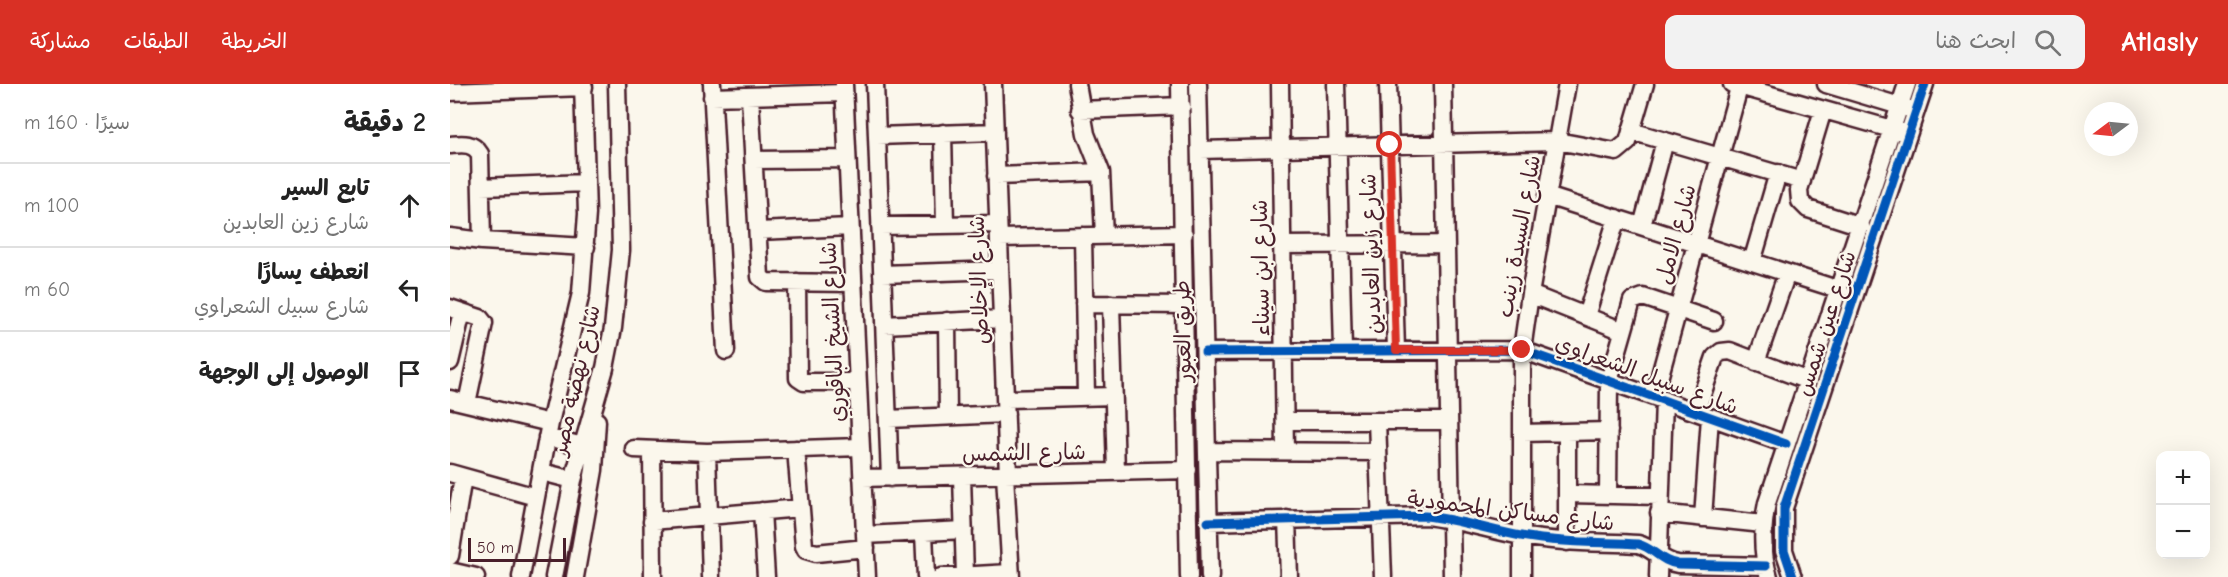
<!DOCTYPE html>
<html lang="ar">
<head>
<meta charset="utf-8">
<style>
	:root { --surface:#fff; --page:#f2f2f2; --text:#222; --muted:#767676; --line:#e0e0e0; --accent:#d93025 }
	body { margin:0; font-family:"Comic Neue","Playpen Sans Arabic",sans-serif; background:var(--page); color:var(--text); direction:rtl }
	.controls { position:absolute; right:18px; bottom:18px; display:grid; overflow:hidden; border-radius:12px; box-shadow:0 6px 24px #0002 }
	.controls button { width:54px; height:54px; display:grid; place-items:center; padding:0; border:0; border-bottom:2px solid var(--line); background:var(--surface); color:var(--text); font:30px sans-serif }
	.compass { position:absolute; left:1634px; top:18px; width:54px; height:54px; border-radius:50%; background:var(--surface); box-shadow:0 6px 24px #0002; rotate:254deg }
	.scale { position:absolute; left:18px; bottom:15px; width:98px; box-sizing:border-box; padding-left:6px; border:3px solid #4a1f2b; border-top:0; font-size:16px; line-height:21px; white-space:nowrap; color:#4a1f2b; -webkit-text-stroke:4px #fbf7ec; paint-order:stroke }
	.stop { position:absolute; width:18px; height:18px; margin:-14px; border:4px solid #d93025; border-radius:50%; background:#fff }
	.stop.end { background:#d93025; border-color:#fff; box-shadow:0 2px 6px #0008 }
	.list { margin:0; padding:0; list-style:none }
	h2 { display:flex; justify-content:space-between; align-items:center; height:78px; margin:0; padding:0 24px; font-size:26px }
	h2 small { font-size:20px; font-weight:400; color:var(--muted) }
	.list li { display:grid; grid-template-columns:39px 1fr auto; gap:18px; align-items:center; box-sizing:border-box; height:84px; padding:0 24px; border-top:2px solid var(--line) }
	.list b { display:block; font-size:22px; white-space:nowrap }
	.list p { margin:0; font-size:20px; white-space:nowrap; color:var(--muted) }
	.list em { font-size:20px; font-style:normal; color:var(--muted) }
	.icon { flex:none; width:33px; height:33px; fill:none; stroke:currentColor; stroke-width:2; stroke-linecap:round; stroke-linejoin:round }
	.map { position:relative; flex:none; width:1778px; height:493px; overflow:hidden; direction:ltr }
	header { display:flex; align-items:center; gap:36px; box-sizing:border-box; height:84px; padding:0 30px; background:var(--accent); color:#fff }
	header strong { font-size:28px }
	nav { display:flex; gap:33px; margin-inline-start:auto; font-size:21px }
	.search { width:420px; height:54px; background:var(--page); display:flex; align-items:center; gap:15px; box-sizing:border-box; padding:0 21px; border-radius:12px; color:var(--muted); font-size:22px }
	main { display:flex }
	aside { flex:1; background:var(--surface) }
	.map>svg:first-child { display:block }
</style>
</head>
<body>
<header>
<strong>Atlasly</strong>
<div class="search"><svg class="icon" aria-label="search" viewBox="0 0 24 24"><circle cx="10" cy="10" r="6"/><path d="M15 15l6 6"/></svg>ابحث هنا</div>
<nav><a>الخريطة</a><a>الطبقات</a><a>مشاركة</a></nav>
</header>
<main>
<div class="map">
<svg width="1778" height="493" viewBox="0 0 1778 493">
	<rect width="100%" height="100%" fill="#fbf7ec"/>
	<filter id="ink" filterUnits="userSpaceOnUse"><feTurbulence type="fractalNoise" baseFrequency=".0167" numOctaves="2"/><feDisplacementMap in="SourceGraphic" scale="12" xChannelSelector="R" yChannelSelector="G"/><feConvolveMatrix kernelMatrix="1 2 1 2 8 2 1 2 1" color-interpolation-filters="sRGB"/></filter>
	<g filter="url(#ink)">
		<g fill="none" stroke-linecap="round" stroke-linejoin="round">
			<!-- minor casing -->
			<g stroke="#4a1f2b" stroke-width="21">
				<path id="minor" d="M262 0 276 267
					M394 0 417 493
					M425 0 440 394
					M543 0 558 391
					M627 0 636 50 651 88 654 152
					M730 0 739 493
					M748 0 760 493
					M830 0 835 367
					M886 0 893 266
					M938 0 946 266
					M993 0 1002 493
					M1282 0 1452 48
					M1376 0 1460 25
					M0 8 134 3
					M300 12 310 193 316 198 403 199
					M262 13 394 9
					M630 26 732 22
					M1373 26 1349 106 1350 117 1358 125 1411 142
					M1181 47 1352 97
					M493 49 495 141
					M427 52 545 48
					M0 61C12 60 23 58 30 70L32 157
					M750 66 1107 57 1166 68 1178 58 1195 0
					M304 76 397 75
					M546 92 651 88
					M31 103 136 99
					M1097 112 1390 206
					M430 142 548 140
					M1192 142 1215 57
					M308 147 400 143
					M633 152 636 312
					M0 153 32 157 136 163
					M549 154 734 150
					M832 161 996 160
					M1302 178 1328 89
					M432 190 550 186
					M347 198 348 294 354 298H407
					M1080 210 1173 247
					M634 220 735 221
					M661 220 666 388
					M0 224 30 234 34 239 17 319
					M1136 232 1167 134
					M497 237 498 332
					M434 241 552 235
					M755 268 1072 266 1336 360
					M0 278 12 228
					M1306 278 1337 189
					M1204 313 1290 0
					M0 315 100 339
					M555 315 663 312
					M1246 328 1265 273 1271 268 1280 267 1358 297
					M438 335 556 330
					M835 337H999
					M927 337 933 493
					M1072 349 1159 347
					M97 353 133 362
					M184 365 257 368 410 363
					M346 365 354 462 356 466 366 469 416 464
					M202 366 203 493
					M757 367 928 368
					M257 368 261 493
					M92 388 123 396
					M0 389 86 413
					M555 391 561 493
					M512 392 515 492
					M412 394 738 386
					M1117 410 1210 412
					M1158 411 1159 297 1182 217 1193 213 1264 237
					M312 427 316 493
					M1209 429 1313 440
					M1253 434 1260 333
					M837 435 839 493
					M202 437 350 424
					M758 438 975 432C1007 435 1039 446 1071 452 1110 459 1149 458 1188 460 1204 464 1211 478 1228 480L1316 482
					M474 449 476 493
					M415 451 514 446
					M1117 458V348
					M0 472 13 393
					M0 487 26 493
					M71 493 100 339 131 209 137 130 133 0
					M104 493 123 396 155 284 163 244 171 166 167 0
					M125 493 144 386 147 337
					M491 493 560 489
					M1072 493V266L1080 210 1117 0
					M1208 493 1214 316
					M1319 493C1311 468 1312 444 1317 419L1457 0
					M1343 493 1334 466V424L1475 0"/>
			</g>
			<!-- minor -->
			<use href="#minor" stroke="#fbf7ec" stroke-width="16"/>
			<!-- cycleway casing -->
			<g stroke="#fbf7ec" stroke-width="13">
				<path id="cycleway" d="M755 268 1072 266 1336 360
					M758 438 975 432C1007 435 1039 446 1071 452 1110 459 1149 458 1188 460 1204 464 1211 478 1228 480L1316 482
					M1343 493 1334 466V424L1475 0"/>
			</g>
			<!-- cycleway -->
			<use href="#cycleway" stroke="#0057b8" stroke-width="9"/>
		</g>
	</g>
	<g fill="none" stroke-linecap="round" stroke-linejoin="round" filter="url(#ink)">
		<!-- route -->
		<path stroke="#d93025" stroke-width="8" d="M940 61 946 266H1072"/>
	</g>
	<g text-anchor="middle" stroke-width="4.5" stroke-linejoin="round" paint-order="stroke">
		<!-- street labels -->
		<g font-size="22" fill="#4a1f2b" stroke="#fbf7ec">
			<text transform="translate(1225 150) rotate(-75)" y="8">شارع الامل</text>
			<text transform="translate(1068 152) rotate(-80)" y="8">شارع السيدة زينب</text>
			<text transform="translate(920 170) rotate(-92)" y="8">شارع زين العابدين</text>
			<text transform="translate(810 184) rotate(-91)" y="8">شارع ابن سيناء</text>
			<text transform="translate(528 196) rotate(-92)" y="8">شارع الإخلاص</text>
			<text transform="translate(1375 239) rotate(-72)" y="8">شارع عين شمس</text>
			<text transform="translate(732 247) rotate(-91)" y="8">طريق العبور</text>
			<text transform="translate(382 248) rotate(-93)" y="8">شارع الشيخ الباقوري</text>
			<text transform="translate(1197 290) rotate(20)" y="8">شارع سبيل الشعراوي</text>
			<text transform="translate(125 296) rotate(-77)" y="8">شارع نهضة مصر</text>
			<text transform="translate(574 368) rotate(-1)" y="8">شارع الشمس</text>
			<text transform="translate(1061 426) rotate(7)" y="8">شارع مساكن المحمودية</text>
		</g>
	</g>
</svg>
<div class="controls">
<button>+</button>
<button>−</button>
</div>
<svg class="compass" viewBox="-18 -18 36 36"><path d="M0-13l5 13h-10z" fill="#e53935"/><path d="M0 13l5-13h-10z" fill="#767676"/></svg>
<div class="scale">50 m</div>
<div class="stop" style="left:940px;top:61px"></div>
<div class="stop end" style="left:1072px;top:266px"></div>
</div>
<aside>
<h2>2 دقيقة<small>سيرًا · 160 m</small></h2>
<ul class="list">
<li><svg class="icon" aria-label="ahead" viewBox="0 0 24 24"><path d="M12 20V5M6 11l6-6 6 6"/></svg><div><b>تابع السير</b><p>شارع زين العابدين</p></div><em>100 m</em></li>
<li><svg class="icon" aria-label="left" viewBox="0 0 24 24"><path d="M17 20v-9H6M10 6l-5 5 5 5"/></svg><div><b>انعطف يسارًا</b><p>شارع سبيل الشعراوي</p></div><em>60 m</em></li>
<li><svg class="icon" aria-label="arrive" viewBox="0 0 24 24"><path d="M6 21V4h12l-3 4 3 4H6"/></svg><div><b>الوصول إلى الوجهة</b></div></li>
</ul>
</aside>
</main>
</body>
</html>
